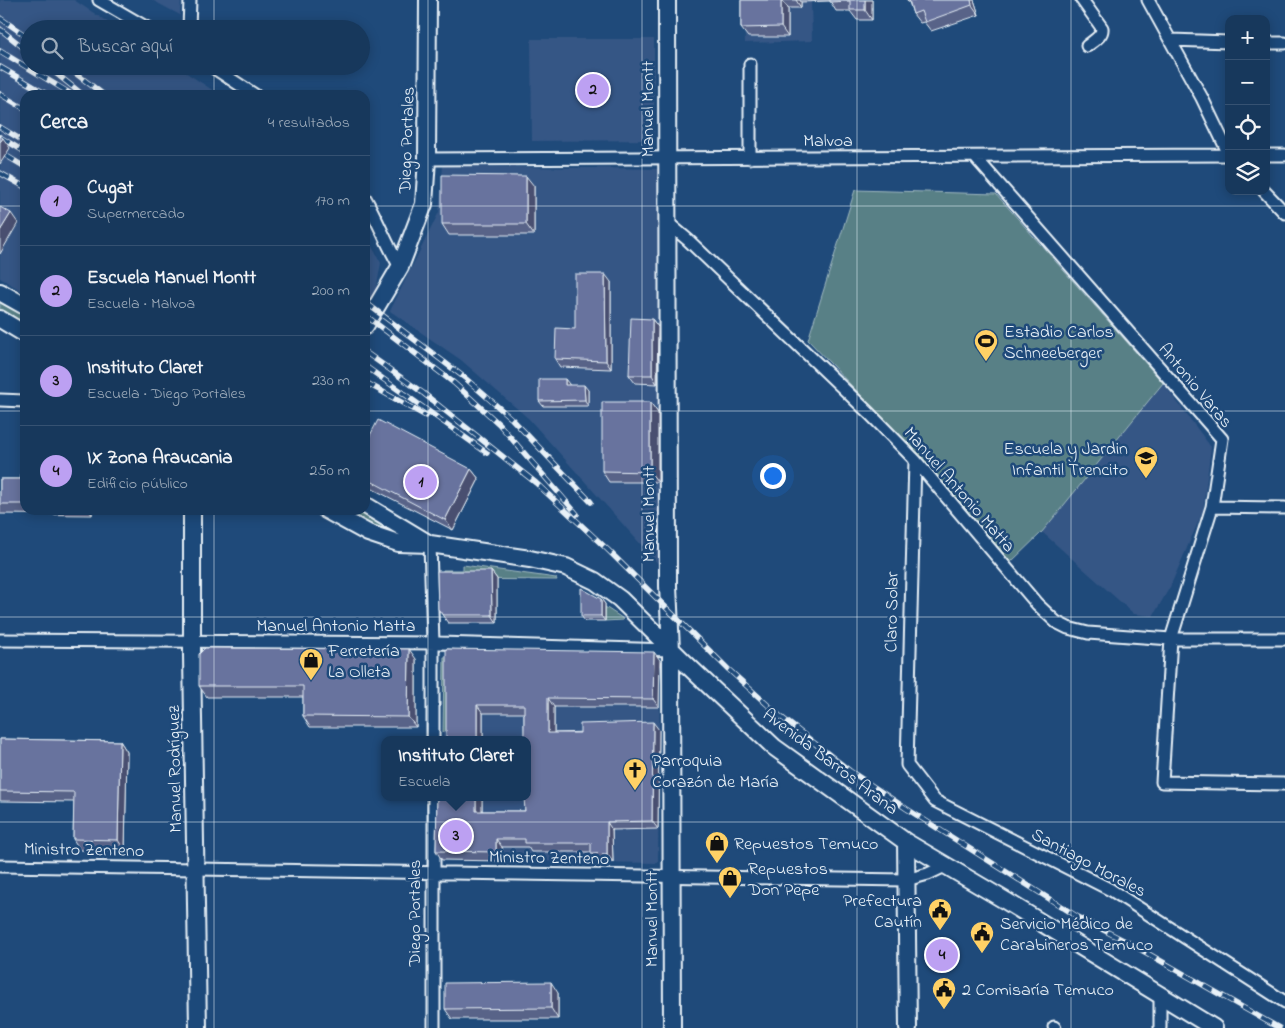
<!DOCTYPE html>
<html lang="es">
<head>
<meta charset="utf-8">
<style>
	:root { --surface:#17385c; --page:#203f62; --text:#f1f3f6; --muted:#9eacbb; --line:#365272; --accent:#bca0f2 }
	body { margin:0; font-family:"Indie Flower",sans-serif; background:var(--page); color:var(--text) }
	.controls { position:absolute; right:15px; top:15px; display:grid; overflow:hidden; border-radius:10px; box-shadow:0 2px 12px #0003 }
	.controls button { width:45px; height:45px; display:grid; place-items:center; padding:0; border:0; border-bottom:1px solid var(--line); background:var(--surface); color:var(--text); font:25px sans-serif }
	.you { position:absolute; left:772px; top:475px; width:18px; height:18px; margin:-12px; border:4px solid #fff; border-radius:50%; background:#1a73e8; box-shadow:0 0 0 8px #1a73e833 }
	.badge { display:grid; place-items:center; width:32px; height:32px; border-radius:50%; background:var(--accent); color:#111; font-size:16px; font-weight:700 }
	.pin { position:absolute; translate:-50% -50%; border:2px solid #fff; box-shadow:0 1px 5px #0006 }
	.popup { position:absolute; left:381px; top:736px; width:150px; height:65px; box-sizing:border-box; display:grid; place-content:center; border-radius:10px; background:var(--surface); filter:drop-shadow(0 1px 4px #0005); font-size:16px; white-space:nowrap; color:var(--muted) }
	.popup b { font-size:19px; color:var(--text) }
	.popup::after { content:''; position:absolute; left:50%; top:100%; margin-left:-10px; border:10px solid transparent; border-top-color:var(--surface) }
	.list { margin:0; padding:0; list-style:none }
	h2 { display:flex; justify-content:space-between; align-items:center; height:65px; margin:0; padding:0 20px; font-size:21px }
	h2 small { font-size:16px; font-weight:400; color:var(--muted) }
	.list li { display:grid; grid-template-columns:32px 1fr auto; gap:15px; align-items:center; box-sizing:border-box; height:90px; padding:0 20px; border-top:1px solid var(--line) }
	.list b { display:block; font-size:19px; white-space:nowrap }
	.list p { margin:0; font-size:16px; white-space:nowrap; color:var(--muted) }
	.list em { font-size:16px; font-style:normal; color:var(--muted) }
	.icon { flex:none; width:28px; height:28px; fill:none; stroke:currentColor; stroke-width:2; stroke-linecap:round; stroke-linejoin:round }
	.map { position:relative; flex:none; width:1285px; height:1028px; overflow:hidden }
	.search { position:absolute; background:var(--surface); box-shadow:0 2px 12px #0003; left:20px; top:20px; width:350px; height:55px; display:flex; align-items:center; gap:12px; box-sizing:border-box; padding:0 18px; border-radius:28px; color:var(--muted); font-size:19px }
	.panel { position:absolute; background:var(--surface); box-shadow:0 2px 12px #0003; left:20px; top:90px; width:350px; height:425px; border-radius:15px }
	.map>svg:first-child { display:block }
</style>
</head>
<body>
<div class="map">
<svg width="1285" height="1028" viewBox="0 0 1285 1028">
	<rect width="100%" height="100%" fill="#1f4a7a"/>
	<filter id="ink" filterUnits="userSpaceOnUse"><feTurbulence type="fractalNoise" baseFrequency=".02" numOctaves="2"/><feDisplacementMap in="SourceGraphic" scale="10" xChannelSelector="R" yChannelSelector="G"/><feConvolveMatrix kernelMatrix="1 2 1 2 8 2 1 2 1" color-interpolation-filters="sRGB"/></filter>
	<g filter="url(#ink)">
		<!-- built -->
		<path fill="#355685" d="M0 0H74L118 29H29V66H176L220 95H25V293L0 278Z
			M152 0H181L180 15Z
			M744 0H811L812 41 745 43Z
			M531 39H654V140L532 141Z
			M443 166 661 169V567L529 419 461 360 390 311 439 212Z
			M365 234 381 263 376 290 365 307Z
			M1163 383 1211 447 1203 511 1170 587 1153 616 1134 614 1042 532Z
			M444 657 660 660 658 863 442 860 443 797H527V740H443Z"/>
		<!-- green -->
		<path fill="#588086" stroke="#a0b8bf" d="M855 190 996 194 1163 383 1042 532 1010 563 964 508 914 451 808 340Z
			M0 301 25 316V329L0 313Z
			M336 510H359L400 533 399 541Z
			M463 565 556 578 557 580 443 579V570H463Z
			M605 607 622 618 623 620 605 621Z
			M444 657H452V731L443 732Z"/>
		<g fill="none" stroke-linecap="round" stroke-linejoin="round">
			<!-- street casing -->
			<g stroke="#e8f1f8" stroke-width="15">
				<path id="street" d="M99 0 149 29
					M1082 0 1102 28C1103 36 1093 41 1087 46
					M1148 0 1202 98 1229 154
					M189 29 190 0
					M1171 40 1229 42
					M1266 43H1285
					M750 64V158
					M211 66 255 95
					M1266 155H1285
					M975 157 1222 439 1212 507 1171 639 1162 782 1285 784
					M427 159 1229 155
					M1264 191 1285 213
					M365 198C378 221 387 245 400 267
					M668 223 688 240 869 413 915 460 1037 604 1056 622 1068 628 1088 633 1171 639H1285
					M0 400 25 401
					M915 460 907 765 935 801 1111 890 1285 1002
					M1212 507 1285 508
					M430 544 433 643V740
					M0 640 439 643 671 650
					M434 797V1028
					M0 866 906 880 928 874 945 866
					M1054 1027 1055 1028
					M1160 1028V997"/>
			</g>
			<!-- secondary casing -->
			<g stroke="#e8f1f8" stroke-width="20">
				<path id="secondary" d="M667 0 668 586 671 650 672 1028
					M0 292 25 306
					M0 319 25 334
					M365 326 400 267 424 204 427 159 428 0
					M365 505 428 543
					M192 510V656L198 1028
					M326 510 368 533 398 543 430 544 530 559 566 567 595 581 620 599 683 661 774 747 906 842 1006 901 1214 1028
					M906 842 908 1028"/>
			</g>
			<!-- street -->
			<use href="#street" stroke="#1f4a7a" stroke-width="11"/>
			<!-- secondary -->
			<use href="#secondary" stroke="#1f4a7a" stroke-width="16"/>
			<!-- rail casing -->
			<g stroke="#e8f1f8" stroke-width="5.5">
				<path id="rail" d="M0 18 29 38
					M0 29 29 52
					M0 51 73 95
					M47 66 83 95
					M66 66 104 95
					M0 67 48 95
					M0 94 25 109
					M0 127 25 142
					M0 137 25 152
					M5 155 25 167
					M0 173 25 187
					M365 302 465 378 512 419 591 502
					M365 315 454 383 499 424 577 514
					M365 352 423 393 536 483 608 550 728 669 781 717 850 771 907 809 1078 917 1131 944 1279 1028
					M365 366 487 453
					M365 382 426 416"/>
			</g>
			<!-- rail -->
			<use href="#rail" stroke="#1f4a7a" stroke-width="4" stroke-dasharray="11" stroke-linecap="butt"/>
		</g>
		<!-- wall -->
		<path fill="#596388" stroke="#e8f1f8" d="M741 0H872V20H857L850 11H836L830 1 801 2V8H788V37H748L741 28Z
			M906 0H974L979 15 931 31 924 22 920 23 913 14 909 2H908Z
			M534 186V235H449L442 224Z
			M611 282V369L560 367 555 359Z
			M652 319 658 327 657 384 635 383 629 375Z
			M569 385 588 390V406H543L539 401Z
			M25 398V510H92V515L0 514V479H21Z
			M650 402 658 413V482H609L602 471Z
			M365 445 471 469 479 479 453 530 365 485Z
			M491 571 497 579V623H448L438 609Z
			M601 599 605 604V621H585L581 616Z
			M446 649 660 660 659 707H554V733L659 730 658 829 612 830 613 862H597L591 853V852H531L528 847H502V861L442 860 436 851 437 797H482V811H525L524 713H483V740Z
			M416 659V727H310L303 716V697H207L199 686Z
			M0 739 120 741 127 752 125 851 80 850 73 839 74 802 0 801Z
			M558 993V1019H452L445 1009Z"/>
		<!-- shaded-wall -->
		<path fill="#49506f" stroke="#e8f1f8" d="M781 0 788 8V37L781 27Z
			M796 0H800L801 2V8Z
			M865 0H872V20L865 10Z
			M971 0H974L979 15 972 5Z
			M3 138 10 148 0 164V142Z
			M526 176 534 186V235L526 224Z
			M11 213 18 223 0 254V231Z
			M605 274 611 282V369L606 361Z
			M652 319 658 327 657 384 652 375Z
			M565 379 569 384V390L565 385Z
			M584 385 588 390V406L585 400Z
			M650 402 658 413V482L650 472Z
			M471 469 479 479 453 530 445 520Z
			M89 510H92V515Z
			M491 571 497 579V623L492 615Z
			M601 599 605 604V621L601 616Z
			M409 649 416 659V727L408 717Z
			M654 652 660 660 659 707 653 699Z
			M548 698 554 707V742L548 733Z
			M477 705 483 713V740H477Z
			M653 722 659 730 658 829 652 821Z
			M120 741 127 752 125 851 118 840Z
			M476 797H482V819L476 811Z
			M607 822 612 830 613 862 607 854Z
			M496 839 502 847V861L496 852Z
			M551 982 558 993V1019L551 1008Z"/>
		<!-- building -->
		<path fill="#68739e" stroke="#e8f1f8" d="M741 0H781V27L741 28Z
			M830 0H865V10H850V1L830 2Z
			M909 0H971L972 5 925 22 921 11 913 14Z
			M191 90 200 95H188Z
			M0 136 3 138 0 142Z
			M442 175 526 176V224H442Z
			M0 207 11 213 0 231Z
			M575 274H605L606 361 555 359 556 328 575 329Z
			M631 318 652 319V375H629Z
			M539 379H565V385H584L585 400 539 401Z
			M23 398H25V504H0V479H21Z
			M602 402H650V472L602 471Z
			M378 420 471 469 445 520 365 478V445Z
			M437 571H491L492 615H443L438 609Z
			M581 588 601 599V616H581Z
			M205 648 409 649 408 717 303 716V686H199V654Z
			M446 649 654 652 653 699 548 698V733H580V724L653 722 652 821 607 822V854L591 853V843H525V839H496V852L436 851 437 797H476V811H525L524 797H527V740H524V705H477V740H446Z
			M0 739 120 741 118 840 73 839 74 792 0 791Z
			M551 982V1008L445 1009V983Z"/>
	</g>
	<!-- grid -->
	<path fill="none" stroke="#e8f1f8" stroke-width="1" stroke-opacity="0.55" d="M214 0V29M428 0V1028M642 0V1028M857 0V1028M1071 0V1028M214 66V95M0 206H25M365 206H1285M0 411H25M365 411H1285M214 510V1028M0 617H1285M0 822H1285"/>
	<!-- icons -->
	<defs>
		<g id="stadium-pin" transform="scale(1.25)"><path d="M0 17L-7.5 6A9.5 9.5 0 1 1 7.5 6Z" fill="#ffd166" stroke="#1f4a7a"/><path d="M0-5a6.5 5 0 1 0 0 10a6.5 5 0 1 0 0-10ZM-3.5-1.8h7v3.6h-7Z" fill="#111"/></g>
		<g id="school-pin" transform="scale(1.25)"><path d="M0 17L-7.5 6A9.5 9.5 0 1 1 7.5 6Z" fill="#ffd166" stroke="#1f4a7a"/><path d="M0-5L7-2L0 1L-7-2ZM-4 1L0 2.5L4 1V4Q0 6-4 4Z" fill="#111"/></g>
		<g id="shop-pin" transform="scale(1.25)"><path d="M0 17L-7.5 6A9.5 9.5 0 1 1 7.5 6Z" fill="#ffd166" stroke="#1f4a7a"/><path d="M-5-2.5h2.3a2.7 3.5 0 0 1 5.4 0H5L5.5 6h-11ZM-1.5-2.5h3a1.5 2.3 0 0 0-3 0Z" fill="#111"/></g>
		<g id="church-pin" transform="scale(1.25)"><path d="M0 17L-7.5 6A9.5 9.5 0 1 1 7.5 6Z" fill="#ffd166" stroke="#1f4a7a"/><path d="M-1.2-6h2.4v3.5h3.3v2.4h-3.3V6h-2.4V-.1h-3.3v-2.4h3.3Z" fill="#111"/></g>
		<g id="civic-pin" transform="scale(1.25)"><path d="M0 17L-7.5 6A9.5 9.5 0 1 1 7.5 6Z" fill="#ffd166" stroke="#1f4a7a"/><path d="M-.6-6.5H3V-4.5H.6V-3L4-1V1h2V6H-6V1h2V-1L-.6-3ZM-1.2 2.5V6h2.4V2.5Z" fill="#111"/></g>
	</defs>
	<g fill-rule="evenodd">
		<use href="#stadium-pin" x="986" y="341"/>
		<use href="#school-pin" x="1146" y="458"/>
		<use href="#shop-pin" x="311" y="660"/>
		<use href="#church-pin" x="635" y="770"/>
		<use href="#shop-pin" x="717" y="843"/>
		<use href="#shop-pin" x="730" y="878"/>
		<use href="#civic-pin" x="940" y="910"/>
		<use href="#civic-pin" x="982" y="933"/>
		<use href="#civic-pin" x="944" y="989"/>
	</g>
	<g text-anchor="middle" stroke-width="5" stroke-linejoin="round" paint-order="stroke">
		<!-- street labels -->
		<g font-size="18" fill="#e8f1f8" stroke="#1f4a7a">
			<text transform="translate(647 109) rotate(-90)" y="6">Manuel Montt</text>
			<text transform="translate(406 140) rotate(-88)" y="6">Diego Portales</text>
			<text x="828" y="146">Malvoa</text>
			<text transform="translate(1196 385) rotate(50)" y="6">Antonio Varas</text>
			<text transform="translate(960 489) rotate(49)" y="6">Manuel Antonio Matta</text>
			<text transform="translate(648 514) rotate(-90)" y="6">Manuel Montt</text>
			<text transform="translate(891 612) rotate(-89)" y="6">Claro Solar</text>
			<text x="336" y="631">Manuel Antonio Matta</text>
			<text transform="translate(831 761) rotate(37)" y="6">Avenida Barros Arana</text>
			<text transform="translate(174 769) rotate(-91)" y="6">Manuel Rodríguez</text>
			<text transform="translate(84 849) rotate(1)" y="6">Ministro Zenteno</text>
			<text transform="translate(549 857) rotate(1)" y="6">Ministro Zenteno</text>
			<text transform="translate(1089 862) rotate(28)" y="6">Santiago Morales</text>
			<text transform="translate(414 913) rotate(-90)" y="6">Diego Portales</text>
			<text transform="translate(651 919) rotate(-90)" y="6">Manuel Montt</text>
		</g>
		<!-- poi labels -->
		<g font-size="18" fill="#e8f1f8" stroke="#1f4a7a" text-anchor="start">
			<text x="1004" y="337">Estadio Carlos<tspan x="1004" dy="21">Schneeberger</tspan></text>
			<text x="1128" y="454" text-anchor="end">Escuela y Jardin<tspan x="1128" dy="21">Infantil Trencito</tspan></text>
			<text x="328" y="656">Ferretería<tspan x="328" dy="21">La Olleta</tspan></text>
			<text x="652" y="766">Parroquia<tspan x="652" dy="21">Corazón de María</tspan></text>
			<text x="734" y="849">Repuestos Temuco</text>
			<text x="748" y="874">Repuestos<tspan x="748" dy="21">Don Pepe</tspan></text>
			<text x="922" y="906" text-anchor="end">Prefectura<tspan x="922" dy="21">Cautín</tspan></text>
			<text x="1000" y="929">Servicio Médico de<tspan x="1000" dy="21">Carabineros Temuco</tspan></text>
			<text x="962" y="995">2 Comisaría Temuco</text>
		</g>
	</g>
</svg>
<div class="controls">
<button>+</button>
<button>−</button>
<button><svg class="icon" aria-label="locate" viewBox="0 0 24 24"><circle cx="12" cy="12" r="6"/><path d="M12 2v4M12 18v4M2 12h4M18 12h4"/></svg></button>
<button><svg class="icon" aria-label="layers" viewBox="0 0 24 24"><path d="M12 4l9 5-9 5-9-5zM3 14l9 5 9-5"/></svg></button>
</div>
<div class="you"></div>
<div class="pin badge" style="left:421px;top:482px">1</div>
<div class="pin badge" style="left:593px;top:90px">2</div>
<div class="pin badge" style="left:456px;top:836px">3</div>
<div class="popup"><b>Instituto Claret</b>Escuela</div>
<div class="pin badge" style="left:942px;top:955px">4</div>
<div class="search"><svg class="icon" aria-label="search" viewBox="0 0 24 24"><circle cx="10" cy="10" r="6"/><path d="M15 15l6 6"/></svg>Buscar aquí</div>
<section class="panel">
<h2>Cerca<small>4 resultados</small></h2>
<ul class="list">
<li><span class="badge">1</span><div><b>Cugat</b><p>Supermercado</p></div><em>170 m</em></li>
<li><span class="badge">2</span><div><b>Escuela Manuel Montt</b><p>Escuela · Malvoa</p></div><em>200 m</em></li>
<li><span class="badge">3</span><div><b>Instituto Claret</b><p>Escuela · Diego Portales</p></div><em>230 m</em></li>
<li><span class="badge">4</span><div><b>IX Zona Araucania</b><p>Edificio público</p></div><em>250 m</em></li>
</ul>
</section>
</div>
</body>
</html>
